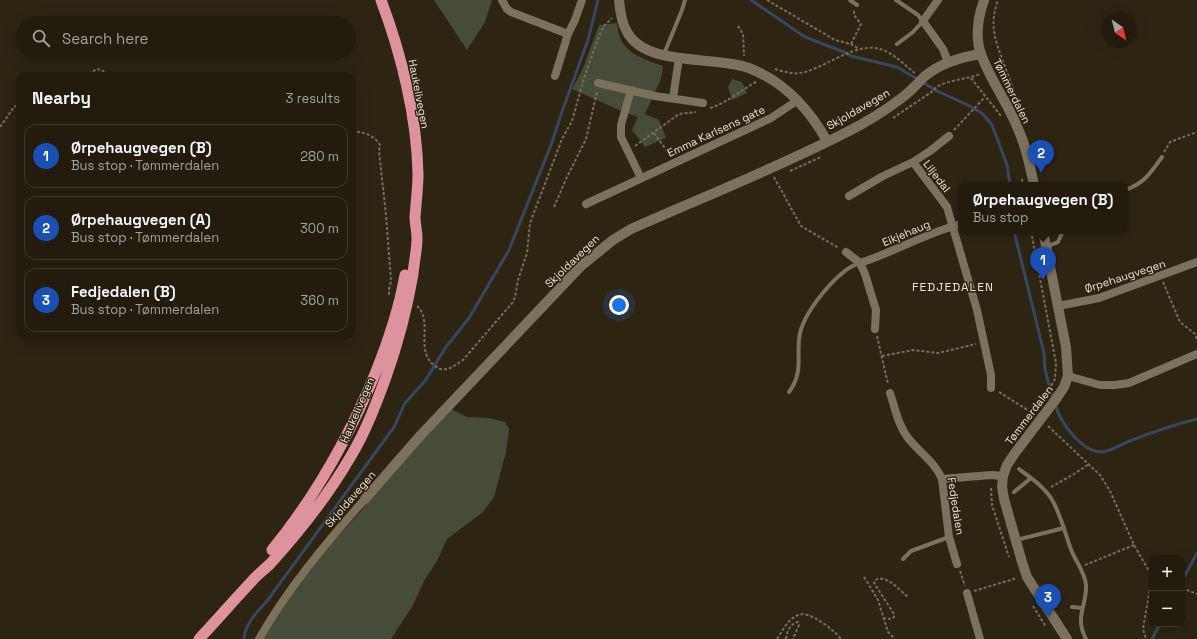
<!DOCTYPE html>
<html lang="en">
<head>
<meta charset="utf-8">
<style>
	:root { --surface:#221b0e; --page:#2a2417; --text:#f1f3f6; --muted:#a2a19e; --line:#3f392e; --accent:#2563eb }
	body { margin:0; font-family:"Space Grotesk",sans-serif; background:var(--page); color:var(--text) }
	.controls { position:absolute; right:12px; bottom:12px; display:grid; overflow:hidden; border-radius:8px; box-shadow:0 4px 16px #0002 }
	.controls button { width:36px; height:36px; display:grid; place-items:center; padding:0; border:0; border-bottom:1px solid var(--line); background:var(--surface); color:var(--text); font:20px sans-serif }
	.compass { position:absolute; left:1101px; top:12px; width:36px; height:36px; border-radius:50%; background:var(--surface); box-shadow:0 4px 16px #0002; rotate:145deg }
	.you { position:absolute; left:619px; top:305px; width:14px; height:14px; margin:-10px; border:3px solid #fff; border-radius:50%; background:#1a73e8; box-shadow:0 0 0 6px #1a73e833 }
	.badge { display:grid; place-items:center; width:26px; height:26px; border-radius:50%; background:var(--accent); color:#fff; font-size:13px; font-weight:700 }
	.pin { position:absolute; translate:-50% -33px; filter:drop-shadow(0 1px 2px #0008) }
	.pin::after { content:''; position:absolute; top:21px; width:14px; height:12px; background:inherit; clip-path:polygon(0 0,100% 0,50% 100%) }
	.popup { position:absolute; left:958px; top:182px; width:170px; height:52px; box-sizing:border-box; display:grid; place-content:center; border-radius:8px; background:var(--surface); filter:drop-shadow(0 1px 3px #0005); font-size:13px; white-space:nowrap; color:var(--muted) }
	.popup b { font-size:15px; color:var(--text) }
	.popup::after { content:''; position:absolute; left:50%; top:100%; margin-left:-8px; border:8px solid transparent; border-top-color:var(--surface) }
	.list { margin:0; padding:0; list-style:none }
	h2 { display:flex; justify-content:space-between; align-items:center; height:52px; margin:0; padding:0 16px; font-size:17px }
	h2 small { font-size:13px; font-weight:400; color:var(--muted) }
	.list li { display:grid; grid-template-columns:26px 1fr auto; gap:12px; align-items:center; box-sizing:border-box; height:64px; margin:0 8px 8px; padding:0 8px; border:1px solid var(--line); border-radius:12px }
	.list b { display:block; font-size:15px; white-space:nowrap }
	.list p { margin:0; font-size:13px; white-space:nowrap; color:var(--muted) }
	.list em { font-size:13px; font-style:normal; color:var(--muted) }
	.icon { flex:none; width:22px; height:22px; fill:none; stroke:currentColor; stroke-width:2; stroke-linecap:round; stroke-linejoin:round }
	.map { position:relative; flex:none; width:1197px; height:639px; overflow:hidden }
	.search { position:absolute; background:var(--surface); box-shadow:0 4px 16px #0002; left:16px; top:16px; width:340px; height:44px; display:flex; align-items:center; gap:10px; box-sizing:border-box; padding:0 14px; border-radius:22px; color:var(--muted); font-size:15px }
	.panel { position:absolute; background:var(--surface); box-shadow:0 4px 16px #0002; left:16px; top:72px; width:340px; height:268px; border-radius:12px }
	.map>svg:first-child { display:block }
</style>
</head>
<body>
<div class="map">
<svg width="1197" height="639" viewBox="0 0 1197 639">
	<rect width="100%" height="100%" fill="#2e2412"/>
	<!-- green -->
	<path fill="#474b39" d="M434 0H492L485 22 467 50Z
		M617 23C618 31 620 41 626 47 635 57 651 62 663 66L661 79 645 114 659 120 666 138 645 147 632 130 638 117 626 113 572 89 583 68 599 25Z
		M732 79 742 82 747 93 732 100 728 87Z
		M449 408 467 417 489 418 505 422 509 429 506 452 494 497 483 512 447 539 437 561 424 581 413 605 391 639H255L321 555 361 511 389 474Z"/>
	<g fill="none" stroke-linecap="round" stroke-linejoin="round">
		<!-- stream -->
		<path stroke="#364860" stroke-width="3" d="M751 0 805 37 844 52 851 56 897 67 937 91 970 106 983 114 992 125 1007 165 1010 185
			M1014 231 1044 353 1045 370 1053 399
			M1055 404C1060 422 1081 452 1102 452 1108 452 1121 445 1127 442 1150 433 1173 425 1197 419
			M1182 581 1197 553
			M244 639C244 625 258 611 267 601L394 427 405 403 425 381 446 347 469 318 509 250 551 145 563 109 588 40 598 0
			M1152 639 1160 624"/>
		<!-- path -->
		<path stroke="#776e5f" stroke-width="2" stroke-dasharray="3 2" stroke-linecap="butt" d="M767 0 835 40 851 44 859 49
			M738 26 743 34 744 56
			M851 44 861 24 854 15V10
			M1004 64 1021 110
			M996 67 1004 64C995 40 989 25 998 0
			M775 69C785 72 795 75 805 72 827 66 857 42 880 49 894 53 904 65 915 73
			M84 76 97 69 102 70 107 76
			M971 78 1001 116
			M710 108C727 103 741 90 756 82
			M893 118 933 91C940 80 966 80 980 74
			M0 127 14 107 20 104
			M954 130 985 97
			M352 132C361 130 375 136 380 145L379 151 386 215 391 281 389 289V296
			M654 133 670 155
			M635 146 679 114 696 112
			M1164 152 1170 142 1197 132
			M790 171 821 157
			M774 177 801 226 839 248
			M1022 179 1023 185
			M554 207 567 177 586 139 597 92
			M1031 231 1056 363 1055 379 1049 390
			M1163 282 1180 322 1195 334 1197 339
			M417 306C434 322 414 351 435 366 445 374 454 366 463 360L513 302 515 297 518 280 527 253 530 223 562 139 572 121 584 78 599 36 604 26 612 18
			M877 336 888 384
			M882 356 913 350 938 353 976 344
			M999 392 1034 414
			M1048 426 1100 475 1110 491 1134 545 1152 576 1143 629 1146 639
			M1051 487 1074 474 1089 464
			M991 488 992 505 1009 557
			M1085 565 1134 545
			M960 571 965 586
			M864 577 878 600 888 632 895 639
			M1182 588 1197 594
			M974 591 1017 578
			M1033 606 1046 627
			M883 618 891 619 894 617V614L874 583 875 580C887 574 899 590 908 597
			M777 639C783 630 788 619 798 615 809 610 834 630 841 639
			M786 639C787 631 790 624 798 622L799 625 793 639"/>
		<!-- service -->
		<path stroke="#7c715c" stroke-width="4" d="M850 0 857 5
			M896 0 918 15 923 21 913 32 897 44
			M664 54 682 10 685 0
			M1125 190C1145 183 1150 173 1162 157
			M1046 247 1058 242 1063 231
			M789 392C803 373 797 359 799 339 801 316 828 284 846 270 850 267 855 265 859 263
			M1019 469C1030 477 1043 486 1051 498 1061 514 1065 534 1072 552 1077 563 1085 573 1086 585 1087 607 1074 616 1086 639
			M1014 492 1031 478
			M1016 540 1064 528
			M903 559 911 551 949 537
			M1072 607 1082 608"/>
		<!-- minor -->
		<path stroke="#7c715c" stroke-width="8" d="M502 0 507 9 511 12 568 34
			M938 0 923 21 943 49 948 62
			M555 76 568 34 575 20 582 0
			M598 83 655 96 703 103
			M631 90 621 125V137L641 178
			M673 98 679 58
			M913 162 930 151 949 136
			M849 196 883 176 913 162 947 207 977 310 991 375V388
			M586 204 771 118 798 100
			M846 252 860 263 865 274 876 310 875 329
			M860 263C894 252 926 233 961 224
			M1058 306 1099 298 1197 262
			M1068 376 1100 385H1115L1129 383 1197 354
			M890 393C895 408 898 425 908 438 919 452 935 462 942 479L949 537 957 564
			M942 479 991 475 1003 476
			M967 593 980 639
			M259 639C288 588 326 543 365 499"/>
		<!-- tertiary -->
		<path stroke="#7c715c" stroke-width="10" d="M619 0C620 10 621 21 626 30 644 68 714 55 749 68 785 82 809 109 827 141
			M984 0C978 17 975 37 981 54 990 80 1008 103 1018 129 1026 146 1030 166 1034 185
			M1043 231 1066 347 1068 376 1064 387 1056 399 1015 453 1007 465 1003 476 1002 487 1004 499 1022 562 1027 577 1067 639
			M365 499 419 437 581 266 613 240 631 229C703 197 777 168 847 132 867 122 886 110 903 97 911 91 918 83 925 76 941 63 961 57 981 54"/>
		<!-- trunk -->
		<path stroke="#de929d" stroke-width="11" d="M272 550C316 496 348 439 375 374 388 342 399 309 405 275
			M199 639C217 620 234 600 252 581 257 575 264 570 270 564 300 531 329 494 351 456 366 431 376 404 386 377 398 343 407 309 413 274 414 262 417 250 417 238 417 231 415 224 415 217 416 203 418 188 418 174 417 117 401 53 381 0"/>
	</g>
	<g text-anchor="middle" stroke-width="3" stroke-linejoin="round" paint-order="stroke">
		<!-- street labels -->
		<g font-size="11" fill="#e9e2d7" stroke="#2e2412">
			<text transform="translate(1012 91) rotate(64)" y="4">Tømmerdalen</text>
			<text transform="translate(419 94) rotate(79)" y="4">Haukelivegen</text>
			<text transform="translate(858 109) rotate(-30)" y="4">Skjoldavegen</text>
			<text transform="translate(716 131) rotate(-25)" y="4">Emma Karlsens gate</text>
			<text transform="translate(937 176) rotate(53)" y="4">Liljedal</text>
			<text transform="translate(906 233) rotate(-23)" y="4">Eikjehaug</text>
			<text transform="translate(572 261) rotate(-44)" y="4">Skjoldavegen</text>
			<text transform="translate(1125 276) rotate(-18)" y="4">Ørpehaugvegen</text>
			<text transform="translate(357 410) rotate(-67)" y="4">Haukelivegen</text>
			<text transform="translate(1029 415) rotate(-53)" y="4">Tømmerdalen</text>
			<text transform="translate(350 499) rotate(-49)" y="4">Skjoldavegen</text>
			<text transform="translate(956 506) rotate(81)" y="4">Fedjedalen</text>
		</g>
		<!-- neighbourhood labels -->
		<g font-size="12" letter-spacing="1" fill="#e9e2d7" stroke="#2e2412">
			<text x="953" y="291">FEDJEDALEN</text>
		</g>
	</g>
</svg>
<div class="controls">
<button>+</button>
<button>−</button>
</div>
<svg class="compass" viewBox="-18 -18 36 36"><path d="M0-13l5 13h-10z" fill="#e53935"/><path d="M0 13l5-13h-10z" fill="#a2a19e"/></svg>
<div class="you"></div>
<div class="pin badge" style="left:1043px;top:280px;background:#1a4fb4">1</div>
<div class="popup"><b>Ørpehaugvegen (B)</b>Bus stop</div>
<div class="pin badge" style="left:1041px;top:173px;background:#1a4fb4">2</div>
<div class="pin badge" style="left:1048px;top:617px;background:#1a4fb4">3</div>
<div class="search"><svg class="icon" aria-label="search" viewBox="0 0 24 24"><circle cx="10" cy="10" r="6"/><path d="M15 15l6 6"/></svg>Search here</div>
<section class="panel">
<h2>Nearby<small>3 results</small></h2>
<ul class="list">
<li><span class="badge" style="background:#1a4fb4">1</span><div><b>Ørpehaugvegen (B)</b><p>Bus stop · Tømmerdalen</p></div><em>280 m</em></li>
<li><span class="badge" style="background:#1a4fb4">2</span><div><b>Ørpehaugvegen (A)</b><p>Bus stop · Tømmerdalen</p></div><em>300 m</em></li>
<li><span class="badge" style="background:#1a4fb4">3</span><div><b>Fedjedalen (B)</b><p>Bus stop · Tømmerdalen</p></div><em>360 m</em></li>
</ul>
</section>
</div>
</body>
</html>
